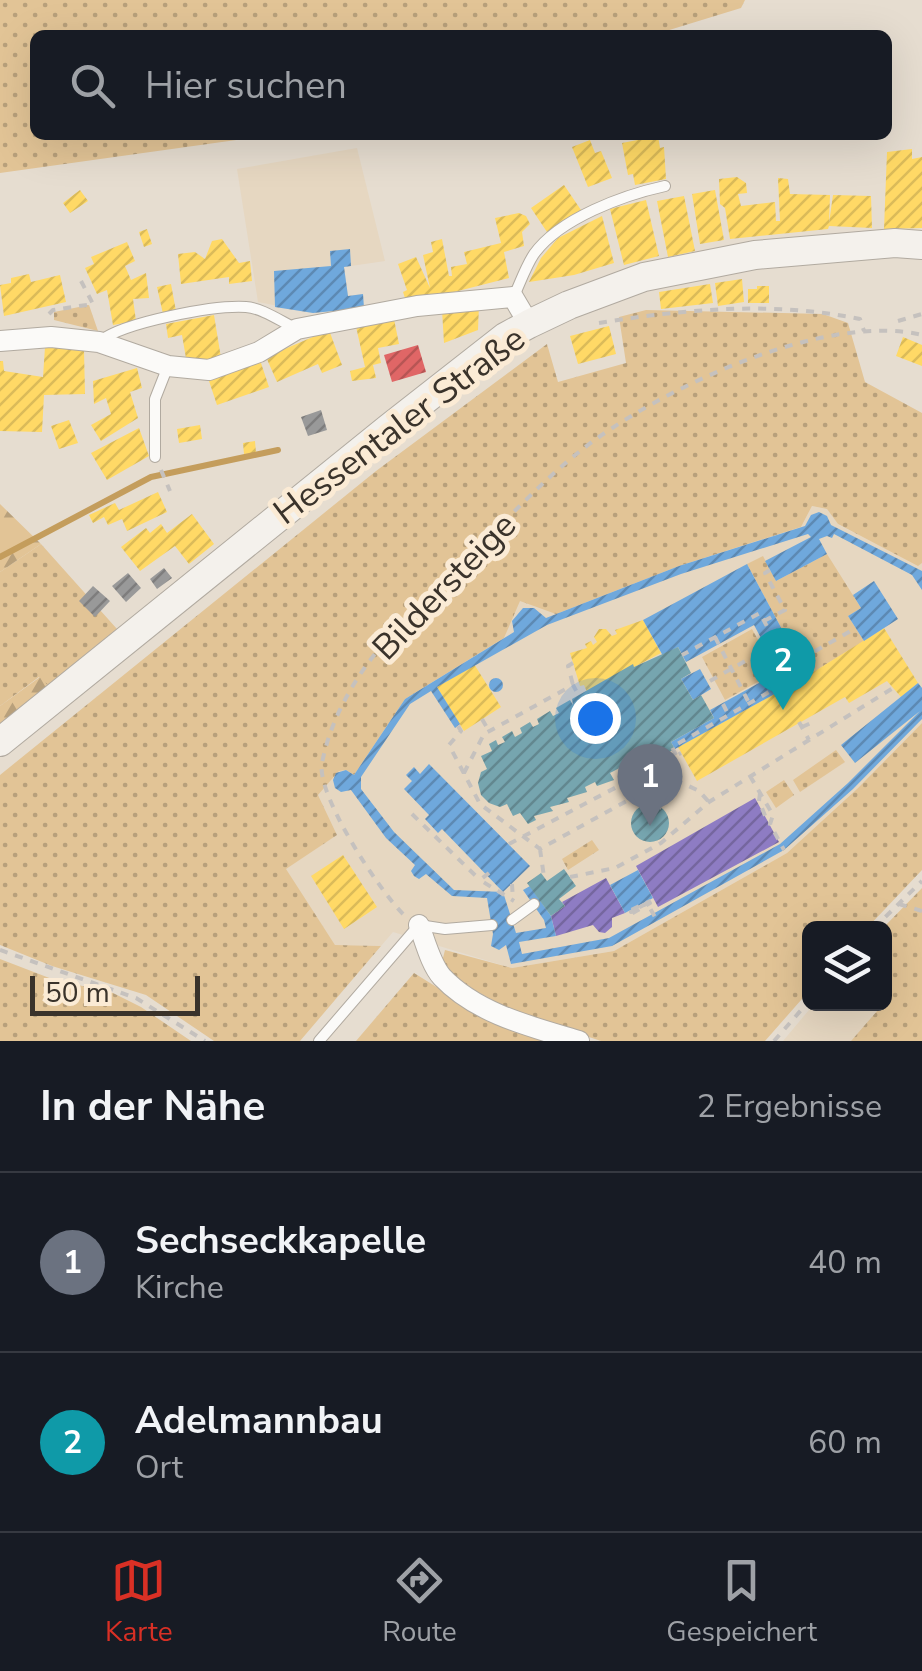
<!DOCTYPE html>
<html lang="de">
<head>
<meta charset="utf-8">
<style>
	:root { --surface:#171b24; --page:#20242c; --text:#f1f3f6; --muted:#9ea1a6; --line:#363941; --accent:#d93025 }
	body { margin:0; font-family:"Nunito Sans",sans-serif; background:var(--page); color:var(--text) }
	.controls { position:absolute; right:30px; bottom:30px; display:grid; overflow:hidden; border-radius:15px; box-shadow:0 10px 40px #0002 }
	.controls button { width:90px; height:90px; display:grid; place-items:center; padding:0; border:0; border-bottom:2px solid var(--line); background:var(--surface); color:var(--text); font:50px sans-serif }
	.scale { position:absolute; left:30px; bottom:25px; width:170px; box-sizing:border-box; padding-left:10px; border:5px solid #3a332b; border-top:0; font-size:28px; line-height:35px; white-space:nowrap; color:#3a332b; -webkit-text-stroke:8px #fbebd5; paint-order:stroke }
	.you { position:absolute; left:595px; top:718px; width:35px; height:35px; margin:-25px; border:8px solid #fff; border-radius:50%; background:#1a73e8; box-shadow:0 0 0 15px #1a73e833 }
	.badge { display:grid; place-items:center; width:65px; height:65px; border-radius:50%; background:var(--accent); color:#fff; font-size:32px; font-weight:700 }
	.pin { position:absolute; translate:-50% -82px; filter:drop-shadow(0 2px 5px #0008) }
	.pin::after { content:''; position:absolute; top:52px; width:35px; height:30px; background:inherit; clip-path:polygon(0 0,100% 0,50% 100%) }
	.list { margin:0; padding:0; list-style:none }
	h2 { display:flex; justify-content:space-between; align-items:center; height:130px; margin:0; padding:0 40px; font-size:42px }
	h2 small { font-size:32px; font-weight:400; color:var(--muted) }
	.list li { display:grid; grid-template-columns:65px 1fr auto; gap:30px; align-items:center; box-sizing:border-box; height:180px; padding:0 40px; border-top:2px solid var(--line) }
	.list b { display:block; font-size:38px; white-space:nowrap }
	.list p { margin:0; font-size:32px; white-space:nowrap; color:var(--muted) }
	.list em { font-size:32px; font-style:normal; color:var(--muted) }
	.icon { flex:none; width:55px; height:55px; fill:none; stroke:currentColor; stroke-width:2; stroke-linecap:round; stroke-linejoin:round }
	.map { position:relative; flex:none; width:922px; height:1041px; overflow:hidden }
	.search { position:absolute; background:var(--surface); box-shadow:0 10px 40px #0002; left:30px; right:30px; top:30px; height:110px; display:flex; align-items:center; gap:25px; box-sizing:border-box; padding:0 35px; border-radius:15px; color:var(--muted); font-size:38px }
	.sheet { height:490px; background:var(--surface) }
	nav { display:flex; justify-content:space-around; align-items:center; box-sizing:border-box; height:140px; border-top:2px solid var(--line); background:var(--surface); font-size:28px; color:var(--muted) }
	nav a { display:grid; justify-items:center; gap:5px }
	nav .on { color:var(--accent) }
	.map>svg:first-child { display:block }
</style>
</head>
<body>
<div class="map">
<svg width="922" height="1041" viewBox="0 0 922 1041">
	<defs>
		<pattern id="grass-dots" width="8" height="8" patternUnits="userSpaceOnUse" patternTransform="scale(2.5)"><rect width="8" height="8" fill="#e2c496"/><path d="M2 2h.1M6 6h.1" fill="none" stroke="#b8a07b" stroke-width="1.8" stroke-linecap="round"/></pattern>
		<pattern id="forest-firs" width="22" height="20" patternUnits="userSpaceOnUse" patternTransform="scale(2.5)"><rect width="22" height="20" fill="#e2c496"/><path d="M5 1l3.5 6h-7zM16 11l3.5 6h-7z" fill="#b8a07b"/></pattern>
		<pattern id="homes-hatch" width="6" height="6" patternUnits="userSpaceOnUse" patternTransform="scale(2.5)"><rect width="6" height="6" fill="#ffd966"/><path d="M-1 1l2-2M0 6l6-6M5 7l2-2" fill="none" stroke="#dbbb59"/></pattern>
		<pattern id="shops-hatch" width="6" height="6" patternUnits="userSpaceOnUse" patternTransform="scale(2.5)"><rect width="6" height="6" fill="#e06666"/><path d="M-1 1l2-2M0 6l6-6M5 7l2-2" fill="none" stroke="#b75554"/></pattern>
		<pattern id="offices-hatch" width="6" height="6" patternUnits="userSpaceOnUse" patternTransform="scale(2.5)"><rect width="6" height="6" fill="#8e7cc3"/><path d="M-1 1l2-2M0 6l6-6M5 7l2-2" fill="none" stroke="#75669f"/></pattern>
		<pattern id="schools-hatch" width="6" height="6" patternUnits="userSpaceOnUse" patternTransform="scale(2.5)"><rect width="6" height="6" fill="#6fa8dc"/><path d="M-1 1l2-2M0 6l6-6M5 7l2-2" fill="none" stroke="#5c89b3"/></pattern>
		<pattern id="public-hatch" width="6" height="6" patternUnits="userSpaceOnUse" patternTransform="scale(2.5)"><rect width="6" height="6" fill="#76a5af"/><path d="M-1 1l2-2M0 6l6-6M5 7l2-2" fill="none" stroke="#62878f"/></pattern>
		<pattern id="industry-hatch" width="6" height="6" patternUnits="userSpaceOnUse" patternTransform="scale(2.5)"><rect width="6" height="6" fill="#999"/><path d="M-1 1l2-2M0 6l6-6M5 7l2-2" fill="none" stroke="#7e7d7d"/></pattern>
	</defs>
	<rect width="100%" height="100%" fill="#e6ddd0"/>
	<!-- built -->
	<path fill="#e6d7c1" d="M357 148 385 261 344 267 348 296 363 294 364 308 313 313 258 302 237 169Z
		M812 506 827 509 839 525 918 565 922 563V723L858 788 787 853 614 951 512 968 393 932 381 946 335 945 285 869 337 835 318 795 339 771 346 770 354 775 405 699 504 638 519 600 679 566 801 527Z
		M814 1004H883L851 1041H783Z"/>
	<!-- grass -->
	<path fill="url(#grass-dots)" d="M0 0H745L741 8 653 35H35V135H272L0 173Z
		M89 305 98 331 54 320V312Z
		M646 310 823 314 848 323 865 382 922 413V563L918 566 838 524 827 509 812 506 801 527 679 566 556 614 520 601 504 638 405 699 354 775 346 770 339 771 318 795 337 835 286 869 335 945 381 946 300 1041H214L146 995 52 966 0 945V775L376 471 547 344 558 382 626 363 619 317Z
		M41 544 117 629 50 688 39 677 0 706V572Z
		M827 554 861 608 848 616 864 641 807 676 747 564 763 556 776 581Z
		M752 629 776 672 725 700 702 657Z
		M922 723V870L867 928H810L809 991 765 1041H601L514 1012 476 991 441 966 445 950 512 968 614 951 787 853 858 788Z
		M836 750 845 762 800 792 793 780Z
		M784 780 794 795 776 808 766 792Z
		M592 840 599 850 568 870 562 859Z
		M922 888V1041H851L890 996 885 992 883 928Z
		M0 959 52 979 113 993 141 1007 191 1041H0Z
		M414 973 459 1001 559 1041H356Z"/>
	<!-- forest -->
	<path fill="url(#forest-firs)" d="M0 504 41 544 0 572Z
		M40 677 50 688 0 725V706Z"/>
	<!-- homes -->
	<path fill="url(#homes-hatch)" d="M658 136 660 148 664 147 666 179 635 185 633 174 628 175 622 143Z
		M590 140 595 153 601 151 612 178 588 187 572 147Z
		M912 149V159L922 157V228L884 229 887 152Z
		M737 177 746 183 747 193 738 194 741 206 775 202 776 221H780L778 178 788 179 790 194 830 195 829 223 833 195 871 196 872 228 829 226 828 229 730 239 725 208 720 204 719 179Z
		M564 185 581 210 547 232 531 208Z
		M80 190 88 201 70 213 63 203Z
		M715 190 724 240 700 244 692 194Z
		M684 196 695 251 668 257 657 201Z
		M646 200 659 256 624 265 610 209Z
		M519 213 526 216 530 224 522 232 524 246 504 252 509 278 407 304 403 292 407 290 398 264 416 257 430 288 423 255 433 252 431 242 442 239 449 276H452L451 267 467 264 464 252 501 243 495 218Z
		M602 216 614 263 574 275 529 282 541 258 558 238Z
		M147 229 152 244 144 247 139 232Z
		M222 239 239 263 250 261 252 281 229 284V277L181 284 178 254 195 252 205 259 212 241Z
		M127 242 135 261 125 266 131 280 146 273 149 298 133 299 136 321 113 325 107 290 97 294 85 268 94 264 91 257Z
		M29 274 31 282 60 275 66 302 4 316 0 285 11 283V278Z
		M742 279 744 302 718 306 715 283Z
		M171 284 176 311 163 314 157 287Z
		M710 284 713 303 661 309 659 292Z
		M757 286H769V303H748V289H757Z
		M479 304 478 330 444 343 442 310Z
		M393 314 399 344 378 348 381 363 373 365 376 378 352 381 350 371 365 367 355 322Z
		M214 315 221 358 187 364 182 335 168 338 166 324Z
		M609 326 616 354 578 364 570 336Z
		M329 330 342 365 322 373 318 364 277 382 266 357Z
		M903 337 922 345V366L896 356Z
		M45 347 84 350 85 394 44 395 42 432 0 431V361H3L4 371 43 377Z
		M260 360 269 387 217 405 208 378Z
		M137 368 142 388 130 392 138 418 101 441 91 425 111 414 106 398 94 404 93 381Z
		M69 420 78 443 59 449 51 426Z
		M200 425 202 439 179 443 177 429Z
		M139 428 149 456 107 480 91 453Z
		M255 441 256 453 244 454 243 443Z
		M158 492 167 512 127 531 122 519 108 525 104 517 93 523 89 515 115 503 119 510Z
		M192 514 214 544 189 564 175 546 140 571 121 547 146 528 150 533 161 524 167 533Z
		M643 620 661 653 587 692 584 685 580 686 570 653 587 648 585 644 591 641 593 645 597 642 594 637 599 629H606L612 636 617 634 615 630Z
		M884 628 918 683 901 697 887 681 849 703 845 697 697 781 678 747 807 676Z
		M474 664 501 707 464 731 437 687Z
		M343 855 377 907 344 929 311 876Z"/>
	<!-- shops -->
	<path fill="url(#shops-hatch)" d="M418 345 426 372 392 382 384 355Z"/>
	<!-- offices -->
	<path fill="url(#offices-hatch)" d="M755 798 779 842 658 907 636 866Z
		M606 878 625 913 612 918V927L605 933 599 932 593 925 556 936 551 916 565 906 562 902Z"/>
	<!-- schools -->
	<path fill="url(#schools-hatch)" d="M350 249 351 266 344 267 348 296 363 294 364 308 313 313 275 307 274 271 331 266 330 251Z
		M819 512 827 516 831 525 922 571V590L912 575 834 534 832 538 827 536 819 539 827 554 776 581 765 561 811 537 808 534 681 574 547 625 437 687 460 724 455 728 431 691 410 704 361 777V789L394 832 454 890 503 892 516 933 546 928 544 920 523 890 530 886 551 916 556 936 519 942 522 954 609 938 780 844 848 783 920 711 855 763 841 745 918 683 922 688V719L853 789 784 850 612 946 511 964 506 945 499 950 491 946 493 934 487 898 452 896 426 874 419 879 414 876 411 871 415 865 386 838 351 790 341 792 335 788 333 780 336 773 346 770 354 775 405 699 514 632 512 621 523 608H534L546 618 679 566 805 526 811 515Z
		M747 564 807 676 675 749 671 742 714 718 710 710 779 672 754 625 686 662 678 647 663 656 643 620Z
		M874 581 898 619 864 641 848 616 861 608 853 595Z
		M700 669 711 689 693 700 681 679Z
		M489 685a7 7 0 1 1 14 0a7 7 0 1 1-14 0Z
		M429 764 530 866 503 892 442 829 438 833 425 819 429 815 404 789 412 781 406 775 414 767 420 774Z
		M638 870 653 898 625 913 610 885Z"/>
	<!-- public -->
	<path fill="url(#public-hatch)" d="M678 647 691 673 681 679 693 700 701 695 714 718 671 742 675 749 639 767 635 760 610 773 614 780 597 786 595 782 585 787 587 792 567 798 569 802 550 807 553 811 534 816 536 820 528 824 520 813 513 816 507 804 500 807 489 803 481 795 478 783 481 772 487 769 481 756 492 751 489 744 496 740 498 745 505 742 502 737 512 731 515 737 522 733 520 728 530 722 533 727 539 724 537 719 550 711 553 716 559 713 556 708 570 700 573 705 572 699 633 664 634 667Z
		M631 823a19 19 0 1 1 38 0a19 19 0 1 1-38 0Z
		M564 869 576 886 559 899 565 906 551 916 527 883 541 873 547 881Z"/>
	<!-- industry -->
	<path fill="url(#industry-hatch)" d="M321 410 327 430 308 436 301 417Z
		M164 568 172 578 157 589 150 579Z
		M128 573 141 588 126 602 112 586Z
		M93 586 110 601 95 617 79 601Z"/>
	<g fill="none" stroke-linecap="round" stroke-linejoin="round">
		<!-- stream -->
		<path stroke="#c49d5c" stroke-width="6" d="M0 557 151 477 278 450"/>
		<!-- service casing -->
		<g stroke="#b1aaa0" stroke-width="12">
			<path id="service" d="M514 296C520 283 526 266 534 254 560 218 624 195 665 186
				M100 341C125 322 214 305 246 307 262 308 282 322 297 329
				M155 457V399L168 366
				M512 920 534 904
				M319 1041 419 925 445 929 492 925"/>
		</g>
		<!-- minor casing -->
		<g stroke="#b1aaa0" stroke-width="22">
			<path id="minor" d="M0 341 51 337 99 342 168 366 209 370 259 352 297 329 417 306 513 297 529 324
				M419 925C425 941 431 965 442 977 477 1014 532 1027 579 1041"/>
		</g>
		<!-- secondary casing -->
		<g stroke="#b1aaa0" stroke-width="30">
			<path id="secondary" d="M0 742 389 428 505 337 529 324 569 305 644 277 755 255 895 243 922 245"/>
		</g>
		<!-- path -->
		<path stroke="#c5c1be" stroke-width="4" stroke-dasharray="8 8" stroke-linecap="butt" d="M49 314 53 310 93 304 80 279
			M898 321 922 314
			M599 323C685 309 773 301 860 319L864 331
			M161 470 170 491
			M764 621 785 610 765 573 770 570
			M715 637 749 703
			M573 663 568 666 573 685
			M787 667 856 628
			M710 681 775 644
			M723 704 728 714
			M482 719 489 731
			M799 722 809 740
			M458 726 461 731 449 745 480 804 540 849 670 777 699 791 709 802
			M802 727 811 723 808 718
			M676 755 672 747 794 678 760 613 682 655
			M620 767 641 807
			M464 773 484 734 573 685 579 696
			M750 776 773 815 770 824 784 850
			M760 793 759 801 766 818
			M641 806 652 801 668 813
			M412 814 480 880
			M509 844 681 753
			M540 849 544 877
			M489 873 480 880 514 901
			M570 877 615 868 661 843 709 802 893 688
			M512 884 513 900
			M648 900 650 903 631 914 629 911 648 902V903L631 912 647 903 655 917
			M899 904 922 911
			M403 914C379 890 316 795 322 763 340 673 412 611 474 551 509 518 542 481 579 452 655 391 824 311 922 335
			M874 928 922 881
			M0 950 136 998 205 1041
			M774 1041 810 1000"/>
		<!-- service -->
		<use href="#service" stroke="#fbfaf8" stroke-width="10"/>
		<!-- minor -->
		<use href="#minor" stroke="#fbfaf8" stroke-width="20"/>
		<!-- secondary -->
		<use href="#secondary" stroke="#f4f1ec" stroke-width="28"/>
	</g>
	<g text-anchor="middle" stroke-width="10" stroke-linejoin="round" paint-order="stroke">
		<!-- street labels -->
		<g font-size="35" fill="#3a332b" stroke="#fbebd5">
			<text transform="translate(399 425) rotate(-37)" y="12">Hessentaler Straße</text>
			<text transform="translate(444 586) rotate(-46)" y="12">Bildersteige</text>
		</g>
	</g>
</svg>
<div class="controls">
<button><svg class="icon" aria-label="layers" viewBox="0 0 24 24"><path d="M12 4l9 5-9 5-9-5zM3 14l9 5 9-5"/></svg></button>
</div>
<div class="scale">50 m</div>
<div class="you"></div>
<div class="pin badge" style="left:650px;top:826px;background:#6b7280">1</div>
<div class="pin badge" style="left:783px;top:710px;background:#0f9aa8">2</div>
<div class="search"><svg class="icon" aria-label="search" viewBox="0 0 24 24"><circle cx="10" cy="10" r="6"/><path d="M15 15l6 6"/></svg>Hier suchen</div>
</div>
<section class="sheet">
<h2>In der Nähe<small>2 Ergebnisse</small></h2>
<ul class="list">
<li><span class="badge" style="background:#6b7280">1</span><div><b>Sechseckkapelle</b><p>Kirche</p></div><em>40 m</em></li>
<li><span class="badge" style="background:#0f9aa8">2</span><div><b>Adelmannbau</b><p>Ort</p></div><em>60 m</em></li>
</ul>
</section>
<nav>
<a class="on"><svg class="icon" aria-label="map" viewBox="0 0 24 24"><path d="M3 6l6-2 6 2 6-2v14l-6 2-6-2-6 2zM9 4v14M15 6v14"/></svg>Karte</a>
<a><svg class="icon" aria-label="directions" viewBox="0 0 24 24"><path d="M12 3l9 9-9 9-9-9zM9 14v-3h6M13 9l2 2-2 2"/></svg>Route</a>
<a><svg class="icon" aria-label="saved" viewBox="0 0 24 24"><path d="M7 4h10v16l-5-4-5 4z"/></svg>Gespeichert</a>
</nav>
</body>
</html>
